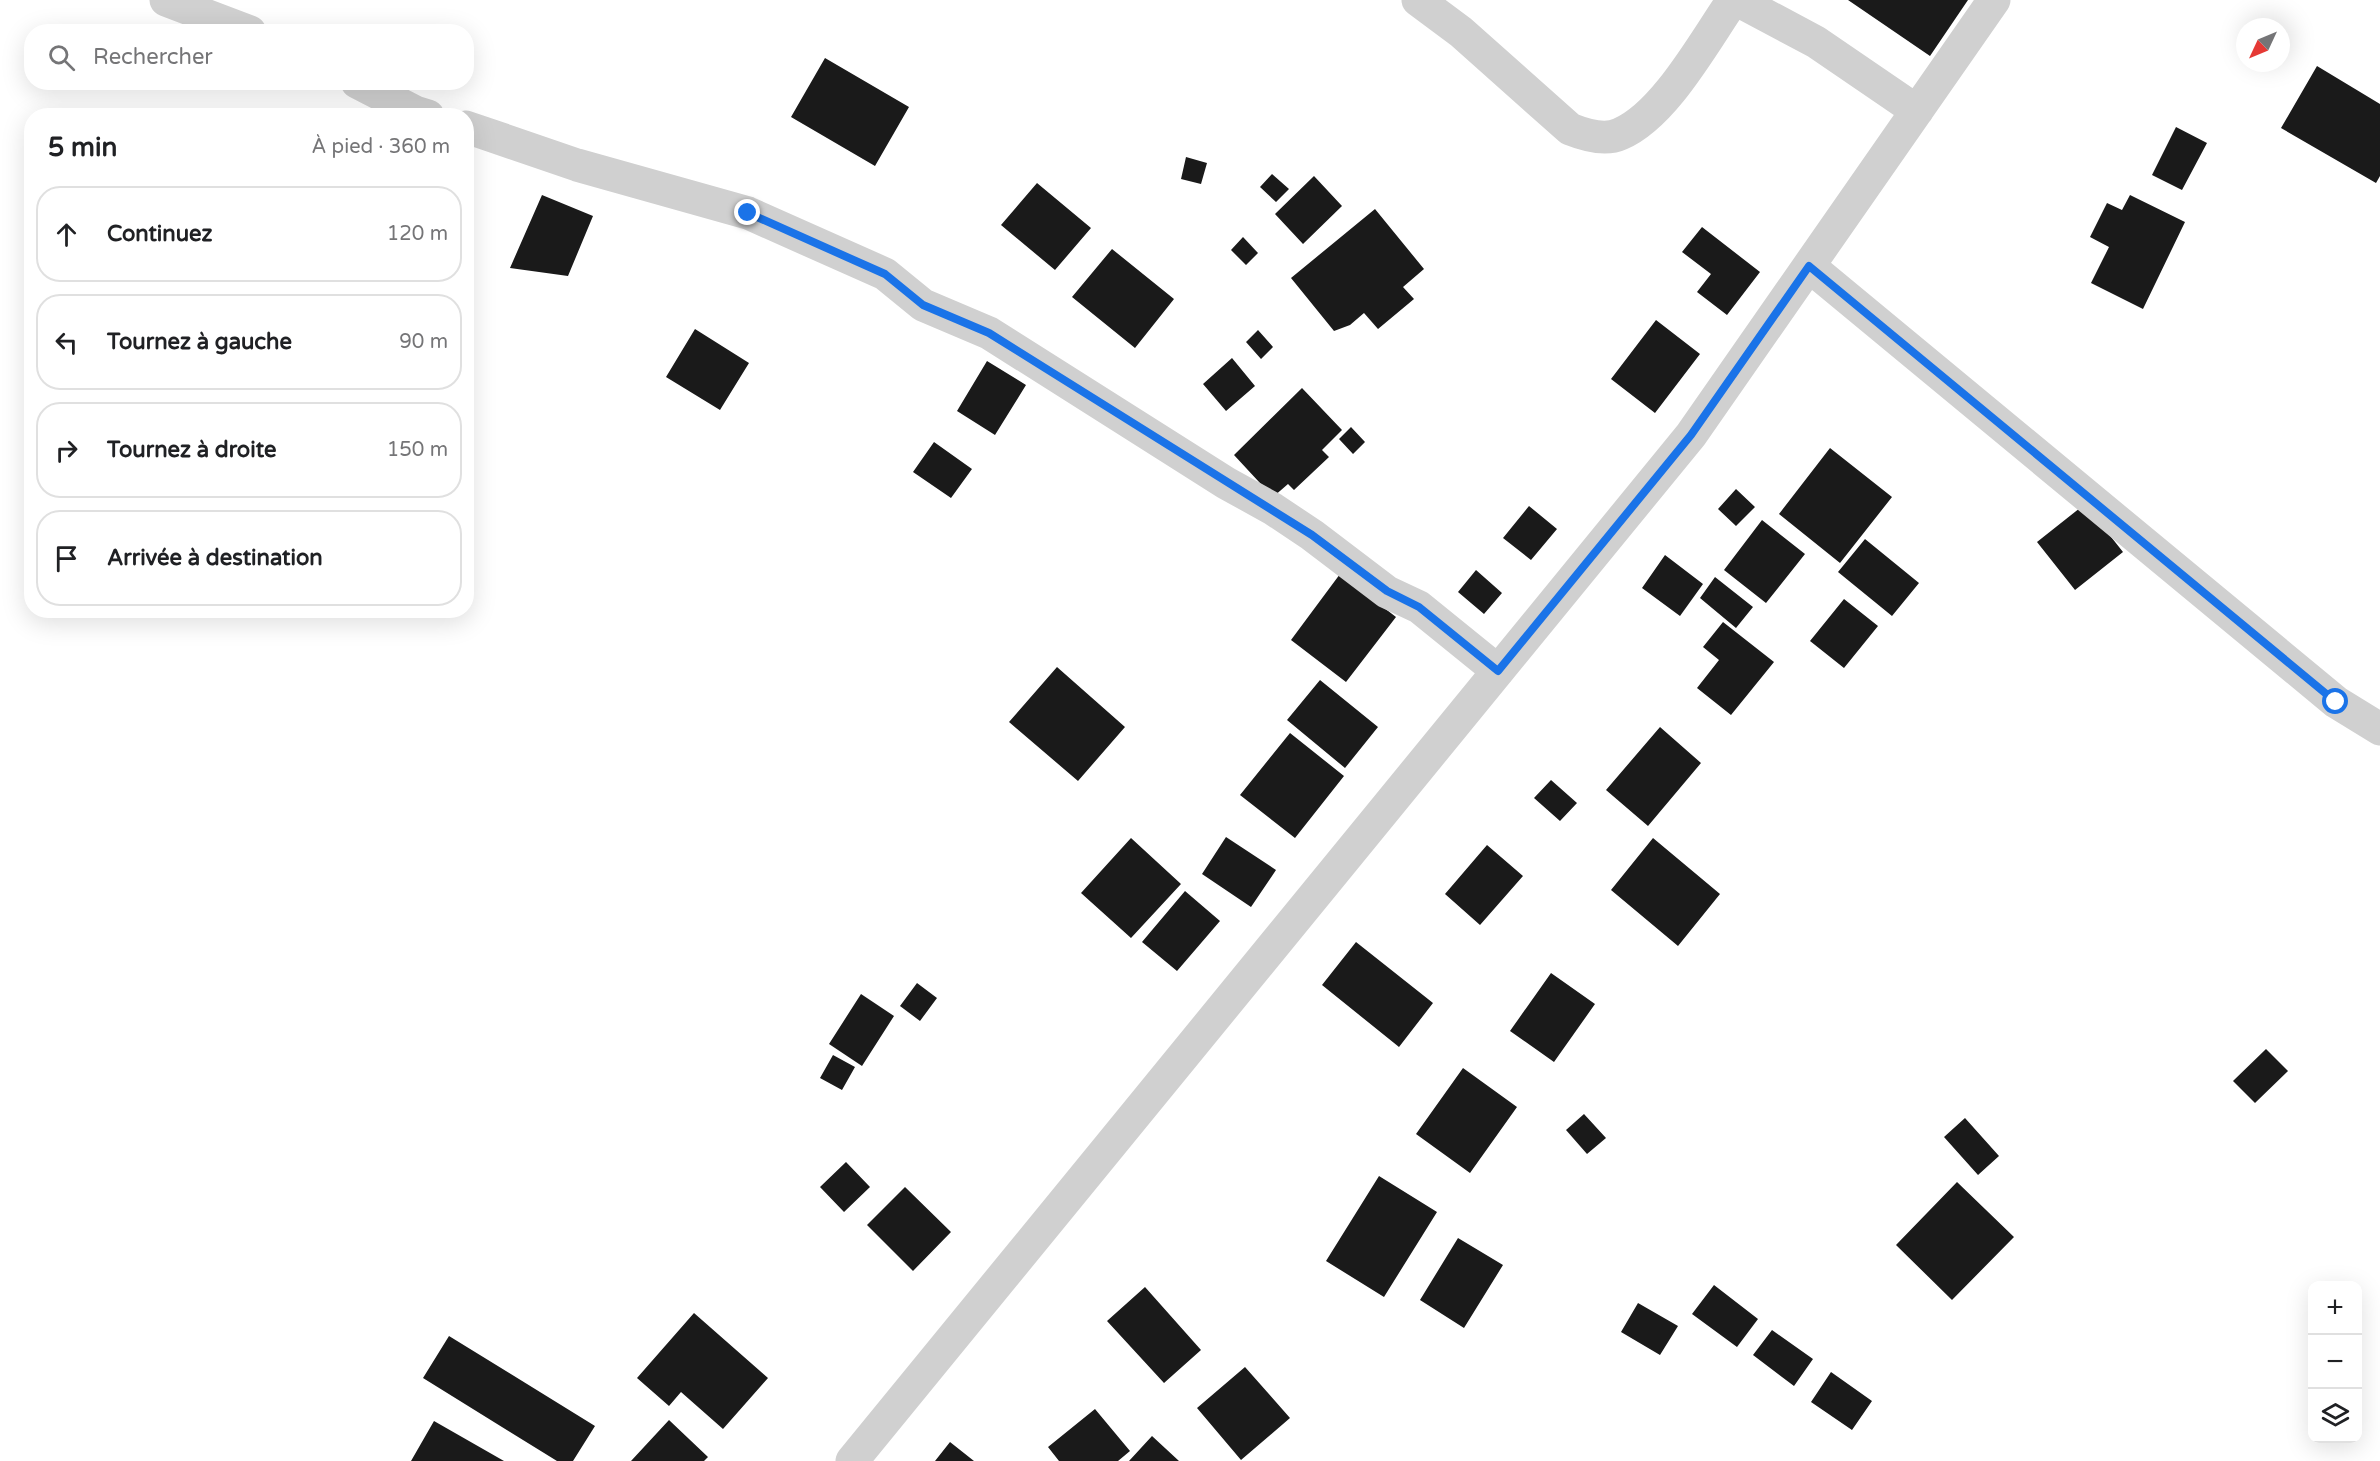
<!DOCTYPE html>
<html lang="fr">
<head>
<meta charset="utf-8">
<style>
	:root { --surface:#fff; --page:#f6f6f6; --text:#202124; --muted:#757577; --line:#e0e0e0 }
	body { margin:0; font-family:"Varela Round",sans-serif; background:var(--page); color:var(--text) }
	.controls { position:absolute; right:18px; bottom:18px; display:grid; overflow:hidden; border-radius:12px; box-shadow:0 6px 24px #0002 }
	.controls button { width:54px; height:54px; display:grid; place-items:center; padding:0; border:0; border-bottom:2px solid var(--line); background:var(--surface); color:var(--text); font:30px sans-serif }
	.compass { position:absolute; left:2236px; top:18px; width:54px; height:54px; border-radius:50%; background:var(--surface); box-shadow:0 6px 24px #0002; rotate:226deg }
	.stop { position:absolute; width:18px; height:18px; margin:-14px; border:4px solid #1a73e8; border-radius:50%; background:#fff }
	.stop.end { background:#1a73e8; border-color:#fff; box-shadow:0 2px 6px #0008 }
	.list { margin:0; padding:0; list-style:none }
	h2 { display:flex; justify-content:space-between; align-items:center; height:78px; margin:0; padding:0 24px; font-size:26px }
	h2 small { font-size:20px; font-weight:400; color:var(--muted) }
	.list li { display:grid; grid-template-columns:39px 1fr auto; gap:18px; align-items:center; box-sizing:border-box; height:96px; margin:0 12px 12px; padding:0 12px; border:2px solid var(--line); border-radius:24px }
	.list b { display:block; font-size:22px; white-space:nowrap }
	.list em { font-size:20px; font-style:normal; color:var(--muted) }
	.icon { flex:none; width:33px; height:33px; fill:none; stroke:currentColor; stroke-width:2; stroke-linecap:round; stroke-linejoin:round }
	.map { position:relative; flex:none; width:2380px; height:1461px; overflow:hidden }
	.search { position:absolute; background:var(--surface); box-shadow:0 6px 24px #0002; left:24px; top:24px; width:450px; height:66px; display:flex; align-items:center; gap:15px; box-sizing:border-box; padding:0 21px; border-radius:24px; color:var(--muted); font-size:22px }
	.panel { position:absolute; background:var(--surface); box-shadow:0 6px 24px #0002; left:24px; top:108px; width:450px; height:510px; border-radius:24px }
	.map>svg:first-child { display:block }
</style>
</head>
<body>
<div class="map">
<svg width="2380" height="1461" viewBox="0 0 2380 1461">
	<rect width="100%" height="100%" fill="#fff"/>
	<!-- building -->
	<path fill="#1a1a1a" d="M1848 0H1968L1930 56Z
		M825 58 909 107 875 166 791 117Z
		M2317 66 2380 104V176L2376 183 2281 128Z
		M2176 127 2207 143 2182 190 2152 175Z
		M1186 157 1207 163 1201 184 1181 179Z
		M1272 174 1289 189 1276 202 1260 187Z
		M1314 176 1342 206 1303 244 1275 214Z
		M1037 183 1091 228 1055 270 1001 225Z
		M542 195 593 216 568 276 510 268Z
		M2130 195 2185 222 2143 309 2091 283 2109 247 2090 237 2107 203 2122 210Z
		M1375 209 1424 269 1403 287 1414 299 1378 329 1364 313 1350 325 1334 331 1291 278Z
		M1702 227 1760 272 1727 315 1697 292 1711 274 1682 252Z
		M1243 237 1258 253 1246 265 1231 250Z
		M1112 249 1174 299 1135 348 1072 297Z
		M1656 320 1700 354 1655 413 1611 379Z
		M695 329 749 363 720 410 666 377Z
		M1258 330 1273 347 1261 359 1246 342Z
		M1232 358 1255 386 1226 411 1203 384Z
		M987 361 1026 385 995 435 957 411Z
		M1302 388 1342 430 1322 450 1329 457 1294 490 1288 484 1273 497 1234 455Z
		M1351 427 1365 442 1353 454 1339 439Z
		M934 442 972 469 951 498 913 472Z
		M1830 448 1892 497 1840 563 1779 514Z
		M1736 489 1755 507 1736 526 1718 509Z
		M2085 504 2123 552 2075 590 2037 542Z
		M1529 506 1557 529 1531 560 1503 538Z
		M1762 520 1805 554 1766 603 1724 570Z
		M1865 539 1919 583 1892 616 1838 572Z
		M1665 555 1703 584 1680 616 1642 588Z
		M1476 570 1502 593 1484 614 1458 592Z
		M1340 574 1396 617 1346 682 1291 640Z
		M1715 577 1753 607 1736 628 1700 598Z
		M1844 599 1878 626 1844 668 1810 641Z
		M1723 622 1774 662 1731 715 1697 688 1719 660 1703 647Z
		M1057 667 1125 727 1078 781 1009 722Z
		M1320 680 1378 727 1345 768 1287 720Z
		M1660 727 1701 763 1648 826 1606 790Z
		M1290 733 1344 776 1295 838 1240 795Z
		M1551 780 1577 803 1560 821 1534 798Z
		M1226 837 1276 870 1251 907 1202 874Z
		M1131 838 1181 884 1131 938 1081 893Z
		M1653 838 1720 894 1678 946 1611 890Z
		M1487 845 1523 876 1480 925 1445 894Z
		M1185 891 1220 921 1177 971 1142 942Z
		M1356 942 1433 1003 1399 1047 1322 985Z
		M1551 973 1595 1004 1554 1062 1510 1031Z
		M917 983 937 998 920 1021 900 1006Z
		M861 994 894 1016 862 1066 829 1044Z
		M2266 1049 2288 1071 2255 1103 2233 1081Z
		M833 1055 855 1067 842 1090 820 1078Z
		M1463 1068 1517 1107 1470 1173 1416 1134Z
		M1584 1114 1606 1138 1587 1154 1566 1130Z
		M1965 1118 1999 1156 1978 1175 1944 1137Z
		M846 1162 870 1187 844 1212 820 1187Z
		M1379 1176 1437 1212 1384 1297 1326 1261Z
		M1957 1182 2014 1237 1952 1300 1896 1245Z
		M905 1187 951 1232 913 1271 867 1225Z
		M1458 1238 1503 1265 1464 1328 1420 1300Z
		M1714 1285 1758 1319 1737 1347 1692 1314Z
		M1145 1287 1201 1350 1164 1383 1107 1321Z
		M1638 1303 1678 1326 1660 1355 1621 1332Z
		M694 1313 768 1378 723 1429 681 1392 669 1406 637 1378Z
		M1772 1330 1813 1359 1794 1386 1753 1355Z
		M449 1336 595 1426 573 1461H557L423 1378Z
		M1245 1367 1290 1418 1241 1460 1197 1408Z
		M1831 1372 1872 1401 1852 1430 1811 1402Z
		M1095 1409 1130 1451 1118 1461H1059L1048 1447Z
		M669 1420 708 1457 704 1461H631Z
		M434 1421 504 1461H411Z
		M1152 1436 1179 1461H1129Z
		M950 1442 974 1461H935Z"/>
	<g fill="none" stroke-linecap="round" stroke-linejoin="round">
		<!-- minor -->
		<path stroke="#d0d0d0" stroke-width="33" d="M166 0 250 32
			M1418 0 1461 32 1570 129C1585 135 1605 141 1620 134 1665 115 1705 40 1733 0
			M1737 0 1816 42 1917 111
			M357 82 415 112 428 116
			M466 127 577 165 748 213 885 274 923 305 989 333 1226 483 1273 509 1312 535 1387 592 1419 607 1498 671
			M1809 266 2336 702 2380 729
			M852 1461 1691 435 1994 0"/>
	</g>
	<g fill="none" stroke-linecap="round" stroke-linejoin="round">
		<!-- route -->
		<path stroke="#1a73e8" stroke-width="8" d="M748 213 885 274 923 305 989 333 1312 535 1387 591 1419 607 1498 671 1691 435 1809 266 2336 702"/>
	</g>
</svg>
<div class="controls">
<button>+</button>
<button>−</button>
<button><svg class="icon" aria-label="layers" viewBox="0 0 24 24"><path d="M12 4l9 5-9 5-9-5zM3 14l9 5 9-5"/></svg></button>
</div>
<svg class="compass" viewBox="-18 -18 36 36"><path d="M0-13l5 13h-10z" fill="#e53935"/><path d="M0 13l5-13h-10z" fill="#757577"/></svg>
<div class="stop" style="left:2336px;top:702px"></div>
<div class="stop end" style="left:748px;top:213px"></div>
<div class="search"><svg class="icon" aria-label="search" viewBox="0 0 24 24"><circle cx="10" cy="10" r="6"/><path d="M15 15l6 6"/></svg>Rechercher</div>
<section class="panel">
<h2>5 min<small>À pied · 360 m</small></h2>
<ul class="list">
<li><svg class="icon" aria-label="ahead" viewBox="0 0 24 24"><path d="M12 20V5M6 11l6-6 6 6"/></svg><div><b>Continuez</b></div><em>120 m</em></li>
<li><svg class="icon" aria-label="left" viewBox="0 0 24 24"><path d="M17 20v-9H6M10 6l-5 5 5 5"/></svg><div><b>Tournez à gauche</b></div><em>90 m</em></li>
<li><svg class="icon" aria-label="right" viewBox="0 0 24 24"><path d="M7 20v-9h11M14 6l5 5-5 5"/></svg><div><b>Tournez à droite</b></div><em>150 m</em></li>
<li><svg class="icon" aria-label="arrive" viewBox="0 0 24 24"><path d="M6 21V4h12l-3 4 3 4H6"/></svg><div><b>Arrivée à destination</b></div></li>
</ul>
</section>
</div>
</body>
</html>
